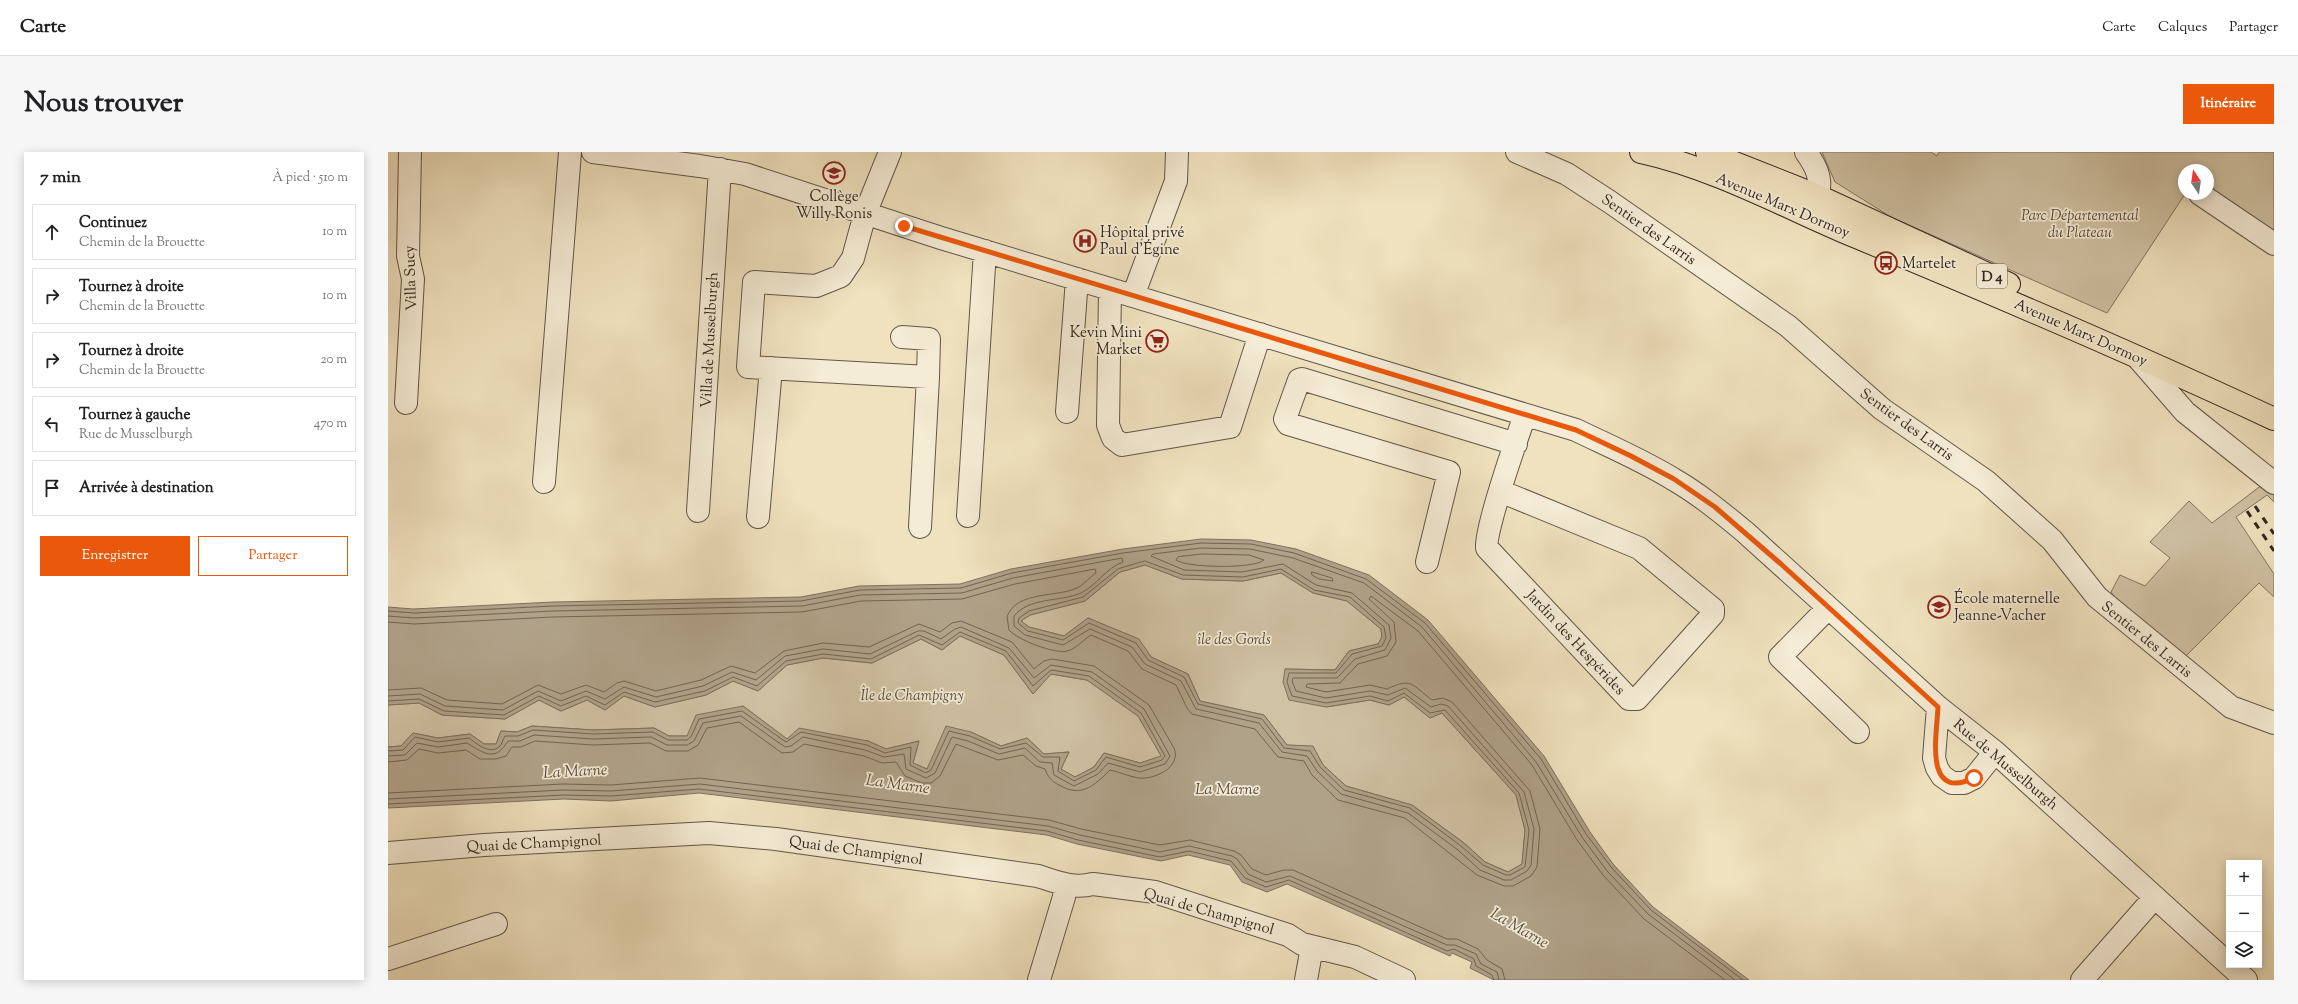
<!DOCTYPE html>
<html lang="fr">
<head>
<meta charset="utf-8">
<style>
	:root { --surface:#fff; --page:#f6f6f6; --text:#202124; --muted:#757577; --line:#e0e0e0; --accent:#ea580c }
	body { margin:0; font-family:"Sorts Mill Goudy",serif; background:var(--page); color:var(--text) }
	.controls { position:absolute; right:12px; bottom:12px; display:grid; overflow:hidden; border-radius:0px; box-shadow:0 2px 10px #0003 }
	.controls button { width:36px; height:36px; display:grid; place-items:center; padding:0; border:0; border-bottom:1px solid var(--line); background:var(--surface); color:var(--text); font:20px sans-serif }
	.compass { position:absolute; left:1790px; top:12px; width:36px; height:36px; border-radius:50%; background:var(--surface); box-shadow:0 2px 10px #0003; rotate:347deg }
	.stop { position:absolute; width:12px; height:12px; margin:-9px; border:3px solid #ea580c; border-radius:50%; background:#fff }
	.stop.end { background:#ea580c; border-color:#fff; box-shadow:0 1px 4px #0008 }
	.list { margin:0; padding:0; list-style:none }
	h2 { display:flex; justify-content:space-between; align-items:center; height:52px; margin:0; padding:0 16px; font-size:17px }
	h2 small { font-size:13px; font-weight:400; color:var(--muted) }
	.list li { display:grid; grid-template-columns:26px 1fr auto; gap:12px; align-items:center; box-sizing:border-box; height:56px; margin:0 8px 8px; padding:0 8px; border:1px solid var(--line); border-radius:0px }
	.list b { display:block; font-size:15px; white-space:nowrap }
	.list p { margin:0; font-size:13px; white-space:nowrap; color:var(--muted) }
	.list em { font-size:13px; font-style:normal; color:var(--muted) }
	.actions { display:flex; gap:8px; padding:12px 16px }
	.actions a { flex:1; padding:9px 0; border:1px solid var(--accent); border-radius:0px; text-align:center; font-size:14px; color:var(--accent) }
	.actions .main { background:var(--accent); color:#fff }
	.icon { flex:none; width:22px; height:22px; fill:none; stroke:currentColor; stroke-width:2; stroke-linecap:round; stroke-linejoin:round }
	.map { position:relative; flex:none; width:1886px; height:828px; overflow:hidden; border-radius:0px }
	header { display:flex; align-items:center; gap:24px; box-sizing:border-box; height:56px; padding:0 20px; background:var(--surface); border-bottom:1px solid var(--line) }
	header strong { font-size:19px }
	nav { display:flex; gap:22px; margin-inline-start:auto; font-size:14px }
	.intro { display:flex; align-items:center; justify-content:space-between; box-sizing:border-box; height:96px; padding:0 24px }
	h1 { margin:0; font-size:28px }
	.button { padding:10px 18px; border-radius:0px; background:var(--accent); color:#fff; font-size:14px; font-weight:700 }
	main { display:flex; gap:24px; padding:0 24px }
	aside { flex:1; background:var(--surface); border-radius:0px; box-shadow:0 2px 10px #0003 }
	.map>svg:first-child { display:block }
</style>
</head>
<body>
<header>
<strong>Carte</strong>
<nav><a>Carte</a><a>Calques</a><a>Partager</a></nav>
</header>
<div class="intro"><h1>Nous trouver</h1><a class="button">Itinéraire</a></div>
<main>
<aside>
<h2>7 min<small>À pied · 510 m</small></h2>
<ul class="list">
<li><svg class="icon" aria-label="ahead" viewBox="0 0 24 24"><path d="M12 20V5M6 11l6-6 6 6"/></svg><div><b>Continuez</b><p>Chemin de la Brouette</p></div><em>10 m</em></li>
<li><svg class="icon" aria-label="right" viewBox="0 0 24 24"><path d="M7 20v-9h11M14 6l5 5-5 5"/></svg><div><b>Tournez à droite</b><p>Chemin de la Brouette</p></div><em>10 m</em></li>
<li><svg class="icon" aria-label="right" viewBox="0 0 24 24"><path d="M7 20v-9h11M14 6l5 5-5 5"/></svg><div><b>Tournez à droite</b><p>Chemin de la Brouette</p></div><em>20 m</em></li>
<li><svg class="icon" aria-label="left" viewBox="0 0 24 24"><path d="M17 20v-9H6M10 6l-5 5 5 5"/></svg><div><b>Tournez à gauche</b><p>Rue de Musselburgh</p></div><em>470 m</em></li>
<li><svg class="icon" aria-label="arrive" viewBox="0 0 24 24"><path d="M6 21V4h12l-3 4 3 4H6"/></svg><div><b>Arrivée à destination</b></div></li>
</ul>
<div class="actions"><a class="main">Enregistrer</a><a>Partager</a></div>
</aside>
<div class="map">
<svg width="1886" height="828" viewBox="0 0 1886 828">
	<rect width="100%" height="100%" fill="#f0e2bf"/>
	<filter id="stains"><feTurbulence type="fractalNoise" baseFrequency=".005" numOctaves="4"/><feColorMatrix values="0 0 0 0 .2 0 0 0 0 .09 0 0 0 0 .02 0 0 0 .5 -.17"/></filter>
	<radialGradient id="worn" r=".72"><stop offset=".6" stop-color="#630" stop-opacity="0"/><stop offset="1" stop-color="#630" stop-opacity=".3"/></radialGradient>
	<!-- green -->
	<path fill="#d0c2a4" stroke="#827462" d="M1434 0H1543L1549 4 1551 0H1886V91L1820 42V18H1796L1797 42 1719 161 1503 65 1447 30Z
		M1879 329 1886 335V350L1879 343 1848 365 1886 422V445L1871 431 1795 507 1743 467 1723 440 1732 423 1757 434 1782 406 1762 390 1801 349 1824 371Z
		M757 413 794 427 855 429 893 421 925 441 959 449 993 477 994 485 990 492 961 499 947 518 897 517 938 555 982 548 1001 553 1016 545 1042 566 1054 561 1128 643 1137 678 1134 712 1120 720 1097 710 1076 691 1024 653 958 634 935 613 925 595 899 593 876 563 812 549 800 522 763 505 750 487 700 466 676 484 641 475 633 469 642 463 697 449 732 420Z
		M572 484 616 503 645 542 663 522 699 528 750 564 774 604 752 611 716 601 706 615 687 625 673 617 681 600 656 602 639 586 613 594 583 580 539 617 525 611 531 589 498 597 480 589 399 587 355 554 299 584H281L266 576 205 578 144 574 129 580 113 579 108 592H96L82 582 50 586 25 581 13 594 0 595V553L31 551 54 563 117 567 151 548 173 559 199 548 217 558 236 544 267 555 318 543 345 529 370 539 399 513 435 506 484 511 533 487 554 498Z"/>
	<!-- water -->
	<path fill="#b0a289" stroke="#7e715f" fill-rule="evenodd" d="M813 387 863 388 908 397 981 423 1040 468 1156 604 1202 680 1225 712 1265 755 1361 828H1106L1082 816 1084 810 1064 801 1062 804 899 732 879 740 854 730 842 713 800 703 773 709 689 692 659 683 311 641 223 649 176 647 0 656V595L13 594 25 581 50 586 82 582 96 592H108L113 579 129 580 144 574 205 578 266 576 281 584H299L308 563 355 554 399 587 411 576 480 589 498 597 531 589 525 611 539 617 558 574 583 580 613 594 639 586 656 602 681 600 673 617 687 625 706 615 716 601 752 611 773 604 750 564 699 528 663 522 645 542 616 503 572 484 554 498 533 487 484 511 435 506 399 513 370 539 345 529 318 543 267 555 236 544 217 558 199 548 173 559 151 548 117 567 54 563 31 551 0 553V455L25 457 165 450 413 445 471 434 572 432 623 417 735 397ZM757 413 794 427 855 429 893 421 925 441 959 449 993 477 994 485 990 492 961 499 947 518 897 517 895 530 901 548 938 555 982 548 1001 553 1016 545 1042 566 1054 561 1128 643 1137 678 1134 712 1120 720 1097 710 1076 691 1024 653 958 634 935 613 925 594 899 593 876 563 812 549 800 522 763 505 751 487 700 466 676 484 641 475 633 469 642 463 697 449 732 420Z"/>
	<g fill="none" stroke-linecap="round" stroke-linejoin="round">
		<!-- shore -->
		<path stroke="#726454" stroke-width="1" d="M814 402 861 403 876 408C866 417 799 416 788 408L790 405Z
			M757 409 795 423 855 425 893 417 926 438 962 445 996 475 998 486 994 494 964 502 948 521H901L899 530 904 544 938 551 982 544 1000 549 1016 541 1042 561 1057 558 1131 641 1141 678 1137 715 1122 723H1118L1095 713 1073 694 1022 656 956 638 932 615 922 599 896 596 874 567 810 552 796 525 760 508 748 491 701 471 675 488 640 479 630 471 631 466 641 459 695 445 730 417Z
			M924 420 944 426 945 429 931 427 924 423Z
			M0 459 26 461 165 454 413 449 472 438 573 436 624 421 735 401 813 391 863 392 906 401 978 427 1037 471 1153 607 1198 682 1223 715 1263 758 1355 828
			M0 464 26 466 165 459 414 454 472 443 574 441 625 426 734 406 735 410C718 416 709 433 693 441 672 450 641 445 626 464V474L637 483 675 493 702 477 744 495 757 512 793 529 808 557 871 571 894 600 919 604 929 619 953 642 1020 661 1070 698 1092 718 1116 728H1123L1139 719 1143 713 1146 677 1136 640 1060 554 1053 552 1043 555 1017 536 1000 543 982 539 938 546 908 539 904 529 905 526H949L967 507 997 498 1003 486 1001 473 964 441 928 433 895 412 854 420 796 418 763 404 765 402 813 396 862 397 905 406 976 431 1034 475 1148 610 1194 685 1219 719 1260 762 1347 828
			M0 470 26 472 165 465 414 460 473 449 574 447 627 432 707 417 708 421C702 425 697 431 691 435 671 446 628 438 619 465L621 478C630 488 666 502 679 499 688 497 695 488 703 483L740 499 754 517 788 533 799 556 804 562 867 577 890 605 916 609 924 623 950 648 1017 666 1089 723 1116 734H1125L1143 724 1149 715 1152 677 1142 639 1064 550 1055 546 1044 548C1024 533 1024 525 999 537L982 533 938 540 918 535 919 532 952 531 970 512 999 504 1008 490 1006 470 981 447 983 444 1030 479 1144 613 1189 688 1215 723 1256 767 1337 828
			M0 538 33 536 59 548 114 552 150 533 173 542 198 533 216 540 229 531 236 529 268 539 313 528 343 514 367 521 396 499 435 491 481 495 531 472 552 480 564 471 573 469 624 490 646 517 656 509 664 507 706 514 761 553 786 596C794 616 765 628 750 626 740 624 731 620 722 618 706 634 693 646 671 633 663 629 660 625 657 617L648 614 635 603 610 608 568 592 552 624 543 631H534L517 624 508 610 494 611 476 604 416 592 405 600 394 601 351 570 319 576 310 593 300 599H278L262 591 205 593 147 589 133 595H124L118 604 108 607H92L78 598 50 601 31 597 19 608 0 610
			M0 544 32 542 57 554 115 558 150 539 173 549 198 539 217 547 236 535 268 545 315 534 344 520 368 528 397 504 435 497 482 502 530 479H536L553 487 567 477 573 475 621 496 646 526 663 513 704 520 756 557 782 604 777 612 752 620 720 611 710 622 686 634 666 623 664 611 652 610 637 596 611 602 580 589 564 585 547 621 538 626 518 617 516 602 496 605 477 598 415 585 403 594 397 595 353 564 315 571 306 589 299 593H279L263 585 205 587 146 583 132 589H120C107 610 97 602 79 591L50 595 29 591 17 603 0 604
			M0 549 31 547 56 559 116 563 151 544 173 554 198 544 217 553 236 540 267 550 317 539 345 525 369 534 398 509 435 502 483 507 531 483 554 493 572 480 618 499 645 534 663 518 701 524 753 561 777 604 774 608 752 615 718 605 708 618 686 629 670 619 672 605H655L638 591 612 597 582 584 561 579 543 618 538 621 522 613 523 595 497 601 479 593 413 580 398 590 354 559 311 567 303 585 299 588H280L265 580 205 582 145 578 130 584H117C115 587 114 593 111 595 101 603 88 591 81 586L50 590 27 585 15 598 0 599
			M0 641 175 632 223 633 312 626 661 668 693 677 772 693 802 688 846 699 853 703 864 717 878 723 896 718H905L1059 787H1069L1090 797 1099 808 1114 817 1117 828
			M0 647 175 638 223 639 312 632 660 674 692 683 772 700 801 694 844 704 849 707 860 722 878 730 902 724 1059 793H1067L1088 802 1093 812 1109 820 1111 828
			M0 652 176 643 223 644 311 637 659 679 690 688 772 705 801 699 843 709 857 726 878 735 901 728 1059 799 1066 797 1086 807 1088 814 1104 823 1106 828"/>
		<!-- minor casing -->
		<g stroke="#625648" stroke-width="24">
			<path id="minor" d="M205 0 312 14 357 22 553 86 1188 278C1221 294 1254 308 1285 327 1311 342 1334 361 1357 380L1550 555 1607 600 1858 828
				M502 0 477 62 465 106 453 124 428 134 366 130 360 215 540 225 541 187 514 185
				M1129 0 1179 22 1222 50 1400 174 1494 257 1598 329 1664 388 1709 445 1843 555 1886 571
				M1418 0C1436 25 1433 34 1425 62
				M1812 42 1886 92
				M722 137 720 273 725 286 734 293 842 275 872 182
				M745 144 788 29 789 0
				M1750 206 1797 260 1886 331
				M18 251 25 127 20 104 22 0
				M679 260 689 127
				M156 330 182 0
				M1112 339 1251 396 1325 457V462L1249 547H1241L1099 396C1095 382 1130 283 1137 263
				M310 359 332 17
				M580 364 597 99
				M370 365 383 216
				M532 375 540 225
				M1039 410 1061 320 900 272 897 267 911 228 914 227 1128 292
				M1440 456 1392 505 1470 580
				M1550 555 1546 606 1549 616 1554 624 1564 631H1576L1586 626 1607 600
				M0 701 96 693 321 681 388 687 650 724C668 730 685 737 705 732L767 740 900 783 914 792 967 805 1016 828
				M0 807 108 772
				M651 828 676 745 677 733
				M918 828 924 795
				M1694 828 1767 745"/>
		</g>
		<!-- major casing -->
		<g stroke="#332720" stroke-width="24">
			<path id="major" d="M1253 0C1326 16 1393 53 1461 82 1604 141 1746 202 1886 267
				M1319 0 1430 44 1621 132"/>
		</g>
		<!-- minor -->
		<use href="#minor" stroke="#f5ecd5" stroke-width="22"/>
		<!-- major -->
		<use href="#major" stroke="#f0e2bf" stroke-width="22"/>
		<!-- rail -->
		<path stroke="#332720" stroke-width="3" stroke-dasharray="7 7" stroke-linecap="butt" d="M1867 354 1886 382
			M1859 359 1886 399"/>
	</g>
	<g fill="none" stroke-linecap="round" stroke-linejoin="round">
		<!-- route -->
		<path stroke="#ea580c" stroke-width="5" d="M516 74 1188 278 1243 304 1286 327 1327 355 1393 412 1550 555C1549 582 1535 650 1586 626"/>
	</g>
	<!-- icons -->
	<defs>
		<g id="school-ring" transform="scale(1.15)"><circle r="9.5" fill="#f5ecd5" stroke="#8f2418" stroke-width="1.5"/><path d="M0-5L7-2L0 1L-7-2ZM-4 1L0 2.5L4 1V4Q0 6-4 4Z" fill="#8f2418"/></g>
		<g id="hospital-ring" transform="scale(1.15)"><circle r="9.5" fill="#f5ecd5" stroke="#8f2418" stroke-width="1.5"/><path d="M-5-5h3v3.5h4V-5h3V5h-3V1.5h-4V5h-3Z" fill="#8f2418"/></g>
		<g id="bus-ring" transform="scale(1.15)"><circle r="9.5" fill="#f5ecd5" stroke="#8f2418" stroke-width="1.5"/><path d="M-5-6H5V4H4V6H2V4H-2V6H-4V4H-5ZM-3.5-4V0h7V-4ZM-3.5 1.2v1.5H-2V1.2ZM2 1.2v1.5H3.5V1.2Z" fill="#8f2418"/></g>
		<g id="supermarket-ring" transform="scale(1.15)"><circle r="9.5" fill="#f5ecd5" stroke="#8f2418" stroke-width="1.5"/><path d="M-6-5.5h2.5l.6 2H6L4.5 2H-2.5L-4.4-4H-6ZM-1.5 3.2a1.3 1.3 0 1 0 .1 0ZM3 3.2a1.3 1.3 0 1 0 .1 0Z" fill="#8f2418"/></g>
	</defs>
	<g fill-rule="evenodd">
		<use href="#school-ring" x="446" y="21"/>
		<use href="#hospital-ring" x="697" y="89"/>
		<use href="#bus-ring" x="1498" y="111"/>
		<use href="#supermarket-ring" x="769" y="189"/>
		<use href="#school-ring" x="1551" y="455"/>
	</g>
	<g text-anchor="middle" stroke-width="3.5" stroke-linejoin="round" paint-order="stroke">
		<!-- shield labels -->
		<rect fill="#f5ecd5" stroke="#6d6256" stroke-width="1" x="1589" y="112" width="30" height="24" rx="3"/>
		<g font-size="14" font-weight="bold" fill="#332720">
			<text x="1604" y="129">D 4</text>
		</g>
		<!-- poi labels -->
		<g font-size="15" fill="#332720" stroke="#f5ecd5" text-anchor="start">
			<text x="446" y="49" text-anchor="middle">Collège<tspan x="446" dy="17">Willy Ronis</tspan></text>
			<text x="712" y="85">Hôpital privé<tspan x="712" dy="17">Paul d'Égine</tspan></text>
			<text x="1514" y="116">Martelet</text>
			<text x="754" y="185" text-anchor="end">Kevin Mini<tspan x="754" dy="17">Market</tspan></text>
			<text x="1566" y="451">École maternelle<tspan x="1566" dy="17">Jeanne-Vacher</tspan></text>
		</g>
		<!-- street labels -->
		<g font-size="15" fill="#332720" stroke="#f5ecd5">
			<text transform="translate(1395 53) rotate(23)" y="5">Avenue Marx Dormoy</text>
			<text transform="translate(1261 77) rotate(35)" y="5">Sentier des Larris</text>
			<text transform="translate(22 126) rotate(-92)" y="5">Villa Sucy</text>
			<text transform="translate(1693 180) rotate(24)" y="5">Avenue Marx Dormoy</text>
			<text transform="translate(321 188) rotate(-87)" y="5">Villa de Musselburgh</text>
			<text transform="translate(1519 272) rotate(36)" y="5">Sentier des Larris</text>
			<text transform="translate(1759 487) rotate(39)" y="5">Sentier des Larris</text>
			<text transform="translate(1188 490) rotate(47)" y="5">Jardin des Hespérides</text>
			<text transform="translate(1618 612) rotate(40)" y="5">Rue de Musselburgh</text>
			<text transform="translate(146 691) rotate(-3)" y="5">Quai de Champignol</text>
			<text transform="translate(468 698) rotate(8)" y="5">Quai de Champignol</text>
			<text transform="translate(821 759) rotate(16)" y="5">Quai de Champignol</text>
		</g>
		<!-- park labels -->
		<g font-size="15" font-style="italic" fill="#5a4e41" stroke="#f5ecd5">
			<text x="1692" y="68">Parc Départemental<tspan x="1692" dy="17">du Plateau</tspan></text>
			<text x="846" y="492">île des Gords</text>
			<text x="524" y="548">Île de Champigny</text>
		</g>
		<!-- water labels -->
		<g font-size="16" font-style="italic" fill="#584c40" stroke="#f5ecd5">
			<text transform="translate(187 618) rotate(-3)" y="6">La Marne</text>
			<text transform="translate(510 631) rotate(8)" y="6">La Marne</text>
			<text x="839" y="642">La Marne</text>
			<text transform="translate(1132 775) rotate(30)" y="6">La Marne</text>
		</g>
	</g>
	<rect width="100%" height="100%" filter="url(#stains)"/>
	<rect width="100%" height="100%" fill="url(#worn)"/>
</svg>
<div class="controls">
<button>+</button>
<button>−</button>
<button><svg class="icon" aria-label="layers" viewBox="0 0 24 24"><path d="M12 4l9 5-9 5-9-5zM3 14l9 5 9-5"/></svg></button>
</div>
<svg class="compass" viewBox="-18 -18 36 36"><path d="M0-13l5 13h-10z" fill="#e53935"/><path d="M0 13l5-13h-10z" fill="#757577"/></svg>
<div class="stop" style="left:1586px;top:626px"></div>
<div class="stop end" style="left:516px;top:74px"></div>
</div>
</main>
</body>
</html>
